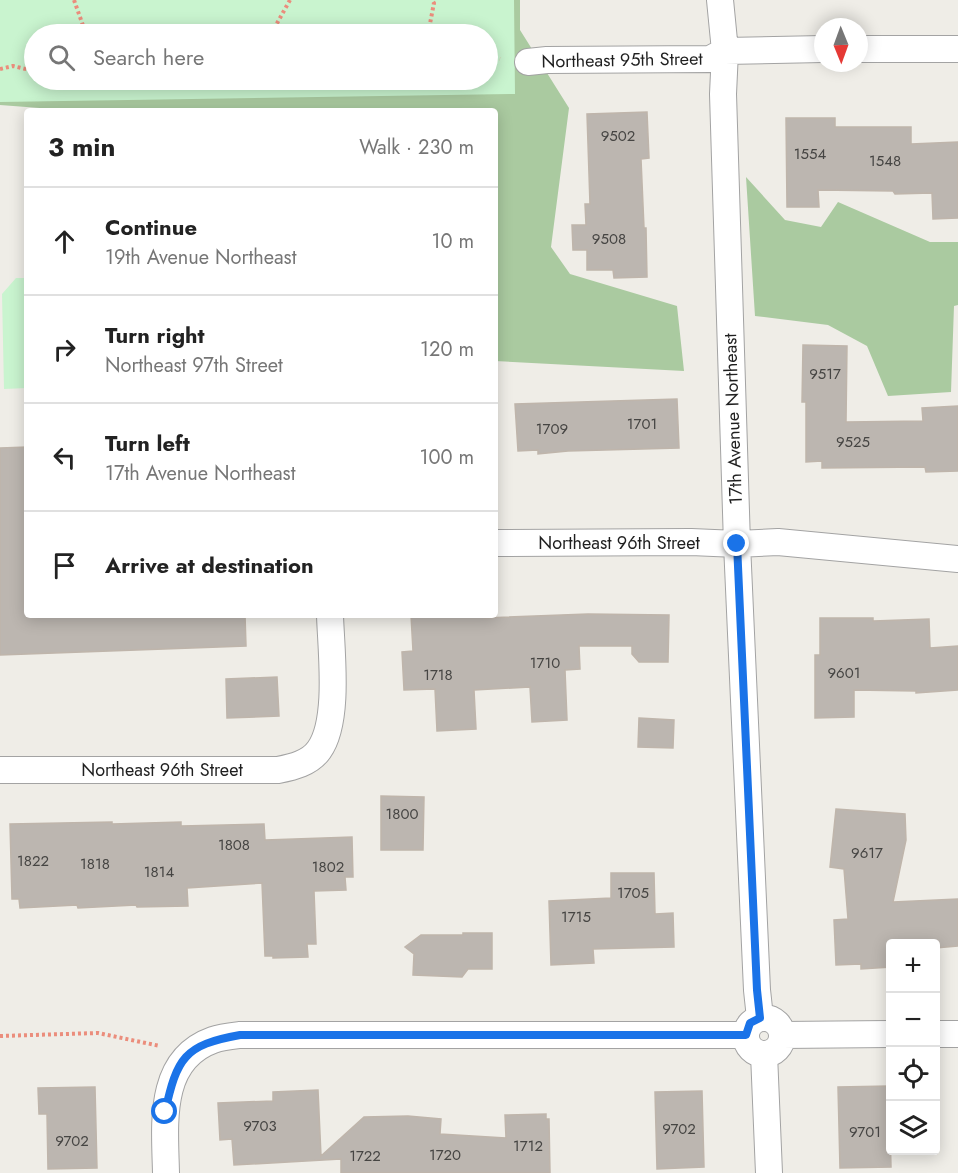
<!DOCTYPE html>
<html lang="en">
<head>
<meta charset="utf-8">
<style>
	:root { --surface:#fff; --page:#f6f6f6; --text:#222; --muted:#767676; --line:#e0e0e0 }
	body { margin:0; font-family:Jost,sans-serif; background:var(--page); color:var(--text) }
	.controls { position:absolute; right:18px; bottom:18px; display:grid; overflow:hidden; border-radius:6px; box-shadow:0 3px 15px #0003 }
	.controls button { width:54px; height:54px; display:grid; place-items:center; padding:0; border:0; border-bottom:2px solid var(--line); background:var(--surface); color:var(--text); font:30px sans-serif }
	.compass { position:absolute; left:814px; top:18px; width:54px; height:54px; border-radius:50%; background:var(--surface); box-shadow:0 3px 15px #0003; rotate:179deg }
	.stop { position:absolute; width:18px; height:18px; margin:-14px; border:4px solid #1a73e8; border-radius:50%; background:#fff }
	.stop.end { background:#1a73e8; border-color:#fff; box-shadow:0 2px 6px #0008 }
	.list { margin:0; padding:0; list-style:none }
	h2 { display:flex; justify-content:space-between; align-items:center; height:78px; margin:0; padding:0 24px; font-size:26px }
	h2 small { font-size:20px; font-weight:400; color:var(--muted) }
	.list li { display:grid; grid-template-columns:39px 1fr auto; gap:18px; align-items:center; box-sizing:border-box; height:108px; padding:0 24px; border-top:2px solid var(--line) }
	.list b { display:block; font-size:22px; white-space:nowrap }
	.list p { margin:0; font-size:20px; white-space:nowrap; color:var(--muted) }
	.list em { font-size:20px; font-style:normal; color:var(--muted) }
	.icon { flex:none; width:33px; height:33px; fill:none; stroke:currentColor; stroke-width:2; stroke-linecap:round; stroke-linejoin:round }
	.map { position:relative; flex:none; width:958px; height:1173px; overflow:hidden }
	.search { position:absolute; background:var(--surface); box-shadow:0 3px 15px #0003; left:24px; top:24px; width:474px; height:66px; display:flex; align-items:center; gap:15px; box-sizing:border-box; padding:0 21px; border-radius:33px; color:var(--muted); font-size:22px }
	.panel { position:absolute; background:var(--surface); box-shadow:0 3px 15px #0003; left:24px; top:108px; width:474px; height:510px; border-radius:6px }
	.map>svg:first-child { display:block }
</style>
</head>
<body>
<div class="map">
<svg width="958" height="1173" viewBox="0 0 958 1173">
	<rect width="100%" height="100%" fill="#efede7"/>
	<!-- forest -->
	<path fill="#aacaa0" d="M0 0 34 34V80H488V34L291 0H520V30L569 108 551 247 570 274 677 306 684 371 495 361V111H79L0 105Z
		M746 177 785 220 821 227 838 202 930 242H958V305L954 306 951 392 888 396 867 346 828 325 755 316Z"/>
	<!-- park -->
	<path fill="#c9f4cf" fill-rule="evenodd" d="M0 0H514L515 94 0 102ZM34 34H488V80H34Z
		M16 278H27V388L4 389 2 294Z"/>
	<!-- building -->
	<path fill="#bcb6b0" stroke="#bfb5ab" stroke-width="1.5" d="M647 112 649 158 641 159 644 228H646L647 277 614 278 613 270H587V250H573L572 225H586L585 204H590L587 114Z
		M786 118H835V127H911V144L958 142V218L933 219 932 193 895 194 893 191 818 190 819 207H787Z
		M803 345 847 346 846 422 923 421 922 408 958 406V471L926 472 925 467 822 468V461L806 462V402H802Z
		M677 399 679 448 568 451 538 454V450L518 451 515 404Z
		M27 447V615H245L246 646 0 655V448Z
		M588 614 669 615 668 662H639L632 654V646H579L580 669 565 670 567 720 532 722 530 687 474 690 476 729 437 731 435 689 404 690 402 652 413 651 411 615H485V618Z
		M820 618H873V621L929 619 930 648 958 646V690L916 693V691L854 690V717L815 718V655H820Z
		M277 677 279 716 227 718 226 679Z
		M639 718 674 720 673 748 638 747Z
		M381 796 424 797 423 850H381Z
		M836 809 905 814 906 840 893 902 958 899V946L936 948V944H891V967L861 969V964L836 965 834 920 848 919 844 869 830 867Z
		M112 822V824L181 822V826L264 824 265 840 352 837 353 877H345L346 890 314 891 316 944H307L308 957 273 958V956H265L262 883 187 888 188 906 137 907 136 905 78 908 77 905 20 908 19 899H12L10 824Z
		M611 873H654L655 914 673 913 674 947 593 949 594 963 551 965 549 901 611 898Z
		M463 933H492V969H468L462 977 413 975 414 954 405 947 421 935H463Z
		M889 1086 891 1167 840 1168 838 1087Z
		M95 1087 97 1168 48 1169 47 1114H39L38 1088Z
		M318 1090 321 1156 364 1117 408 1116 441 1119 440 1134 506 1138 505 1115 546 1114V1119H549L550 1173H341V1159L234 1165 232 1139 220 1140 218 1103 273 1101V1092Z
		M702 1091 704 1167 657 1169 655 1092Z"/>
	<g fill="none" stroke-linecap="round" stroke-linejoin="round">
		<!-- street casing -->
		<g stroke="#a3a3a3" stroke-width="28">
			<path id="street" d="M720 0 725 51 723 94 737 544 757 990 760 1018
				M859 49H958
				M528 62 547 60 710 59 725 51 823 49
				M495 543 691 542 737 544 778 542 958 559
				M0 770H278C293 767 310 763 319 750 340 721 331 650 330 615
				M746 1036a18 18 0 1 1 36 0a18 18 0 1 1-36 0Z
				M936 1034H958
				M782 1035 890 1034
				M764 1054 769 1173
				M166 1173C165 1125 157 1060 213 1040 221 1037 231 1036 240 1035H745"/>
		</g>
		<!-- path -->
		<path stroke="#eb8d7c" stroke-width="4" stroke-dasharray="3 3" stroke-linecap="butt" d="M74 0 86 34
			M271 34 290 0
			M428 34 434 3 432 0
			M488 57 500 59
			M0 69 13 66 34 71
			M68 80 102 88 174 82 227 85 233 80
			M0 1036 98 1033 160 1046"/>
		<!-- street -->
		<use href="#street" stroke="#fff" stroke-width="26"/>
	</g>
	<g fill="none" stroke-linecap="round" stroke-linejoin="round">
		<!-- route -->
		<path stroke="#1a73e8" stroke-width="8" d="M165 1112C177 1058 184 1045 240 1035H746L750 1023 760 1018 757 990 737 544"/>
	</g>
	<g text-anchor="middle" stroke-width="5" stroke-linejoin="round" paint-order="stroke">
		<!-- number labels -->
		<g font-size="15" fill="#464543">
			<text x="618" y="141">9502</text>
			<text x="810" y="159">1554</text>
			<text x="885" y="166">1548</text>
			<text x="609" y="244">9508</text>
			<text x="825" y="379">9517</text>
			<text x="642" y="429">1701</text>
			<text x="552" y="434">1709</text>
			<text x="853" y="447">9525</text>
			<text x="545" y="668">1710</text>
			<text x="844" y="678">9601</text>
			<text x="438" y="680">1718</text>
			<text x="402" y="819">1800</text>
			<text x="234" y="850">1808</text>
			<text x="867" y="858">9617</text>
			<text x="33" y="866">1822</text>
			<text x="95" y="869">1818</text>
			<text x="328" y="872">1802</text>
			<text x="159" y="877">1814</text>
			<text x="633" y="898">1705</text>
			<text x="576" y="922">1715</text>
			<text x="260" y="1131">9703</text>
			<text x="679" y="1134">9702</text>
			<text x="865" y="1137">9701</text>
			<text x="72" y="1146">9702</text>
			<text x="528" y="1151">1712</text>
			<text x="445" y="1160">1720</text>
			<text x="365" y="1161">1722</text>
		</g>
		<!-- street labels -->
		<g font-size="18" fill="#1f1f1f" stroke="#fff">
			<text transform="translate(622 60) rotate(-1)" y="6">Northeast 95th Street</text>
			<text transform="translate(733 419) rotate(-92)" y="6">17th Avenue Northeast</text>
			<text x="619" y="549">Northeast 96th Street</text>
			<text x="162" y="776">Northeast 96th Street</text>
		</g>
	</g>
</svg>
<div class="controls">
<button>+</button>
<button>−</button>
<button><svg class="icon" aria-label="locate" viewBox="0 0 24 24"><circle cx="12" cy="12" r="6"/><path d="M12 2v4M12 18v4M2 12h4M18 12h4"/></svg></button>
<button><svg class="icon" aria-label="layers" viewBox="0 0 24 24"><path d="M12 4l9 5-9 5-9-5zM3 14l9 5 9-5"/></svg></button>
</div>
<svg class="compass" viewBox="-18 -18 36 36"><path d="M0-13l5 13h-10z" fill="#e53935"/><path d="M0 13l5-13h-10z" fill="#767676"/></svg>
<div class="stop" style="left:165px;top:1112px"></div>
<div class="stop end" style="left:737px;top:544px"></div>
<div class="search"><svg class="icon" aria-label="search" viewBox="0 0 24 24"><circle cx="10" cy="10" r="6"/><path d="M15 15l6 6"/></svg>Search here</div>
<section class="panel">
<h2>3 min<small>Walk · 230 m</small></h2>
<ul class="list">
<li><svg class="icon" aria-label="ahead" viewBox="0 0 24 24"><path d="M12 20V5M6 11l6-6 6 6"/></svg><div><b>Continue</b><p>19th Avenue Northeast</p></div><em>10 m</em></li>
<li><svg class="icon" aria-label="right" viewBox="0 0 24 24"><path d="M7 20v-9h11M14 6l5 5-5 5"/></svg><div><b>Turn right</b><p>Northeast 97th Street</p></div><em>120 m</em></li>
<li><svg class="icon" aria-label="left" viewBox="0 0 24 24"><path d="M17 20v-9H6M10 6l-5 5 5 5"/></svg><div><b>Turn left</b><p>17th Avenue Northeast</p></div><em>100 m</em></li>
<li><svg class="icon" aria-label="arrive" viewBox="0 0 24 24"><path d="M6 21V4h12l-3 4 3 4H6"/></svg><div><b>Arrive at destination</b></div></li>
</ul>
</section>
</div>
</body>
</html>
